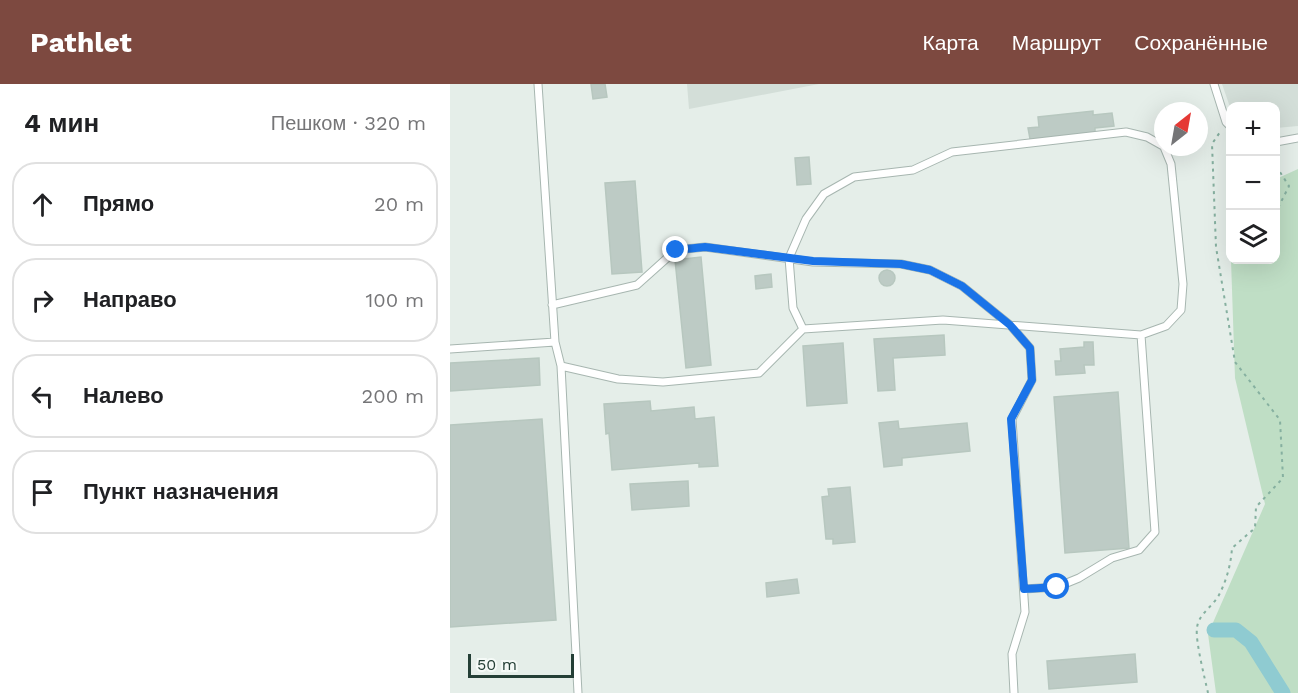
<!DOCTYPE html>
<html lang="ru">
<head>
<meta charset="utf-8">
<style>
	:root { --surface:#fff; --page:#f6f6f6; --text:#202124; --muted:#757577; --line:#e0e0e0; --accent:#7d4940 }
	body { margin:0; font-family:"Work Sans",sans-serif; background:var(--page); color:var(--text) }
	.controls { position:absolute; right:18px; top:18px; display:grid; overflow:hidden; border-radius:12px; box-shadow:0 6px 24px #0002 }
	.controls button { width:54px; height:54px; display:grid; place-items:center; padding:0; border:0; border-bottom:2px solid var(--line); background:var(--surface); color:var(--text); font:30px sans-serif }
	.compass { position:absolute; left:704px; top:18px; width:54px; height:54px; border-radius:50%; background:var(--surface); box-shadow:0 6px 24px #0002; rotate:31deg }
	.scale { position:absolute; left:18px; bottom:15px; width:106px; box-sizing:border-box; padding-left:6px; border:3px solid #243f36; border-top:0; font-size:16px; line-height:21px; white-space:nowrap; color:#243f36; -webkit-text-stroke:4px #f5faf7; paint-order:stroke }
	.stop { position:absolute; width:18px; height:18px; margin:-14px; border:4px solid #1a73e8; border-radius:50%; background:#fff }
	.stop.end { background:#1a73e8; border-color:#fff; box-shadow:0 2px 6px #0008 }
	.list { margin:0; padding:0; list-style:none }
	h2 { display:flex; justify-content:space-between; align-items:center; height:78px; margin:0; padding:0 24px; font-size:26px }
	h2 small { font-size:20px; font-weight:400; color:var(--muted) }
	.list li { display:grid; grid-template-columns:39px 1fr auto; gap:18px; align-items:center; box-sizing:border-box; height:84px; margin:0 12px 12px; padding:0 12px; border:2px solid var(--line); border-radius:24px }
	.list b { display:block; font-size:22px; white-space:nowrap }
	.list em { font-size:20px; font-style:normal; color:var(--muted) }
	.icon { flex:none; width:33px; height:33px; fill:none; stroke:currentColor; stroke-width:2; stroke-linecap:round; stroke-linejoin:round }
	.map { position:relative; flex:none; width:848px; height:609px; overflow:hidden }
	header { display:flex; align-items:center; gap:36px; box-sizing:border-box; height:84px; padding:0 30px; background:var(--accent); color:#fff }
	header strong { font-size:28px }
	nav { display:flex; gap:33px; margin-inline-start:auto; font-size:21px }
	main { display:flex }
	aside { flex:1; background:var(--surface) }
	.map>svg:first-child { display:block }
</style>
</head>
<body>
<header>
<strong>Pathlet</strong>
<nav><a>Карта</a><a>Маршрут</a><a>Сохранённые</a></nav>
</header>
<main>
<aside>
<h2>4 мин<small>Пешком · 320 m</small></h2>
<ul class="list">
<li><svg class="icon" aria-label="ahead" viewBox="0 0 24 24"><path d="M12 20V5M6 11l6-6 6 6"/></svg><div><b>Прямо</b></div><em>20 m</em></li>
<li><svg class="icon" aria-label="right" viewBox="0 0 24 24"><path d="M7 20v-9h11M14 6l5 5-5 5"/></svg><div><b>Направо</b></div><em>100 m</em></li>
<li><svg class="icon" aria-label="left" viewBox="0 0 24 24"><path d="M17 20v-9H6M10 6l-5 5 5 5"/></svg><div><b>Налево</b></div><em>200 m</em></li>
<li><svg class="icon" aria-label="arrive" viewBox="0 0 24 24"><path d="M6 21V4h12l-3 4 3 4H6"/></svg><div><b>Пункт назначения</b></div></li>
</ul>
</aside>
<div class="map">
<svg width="848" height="609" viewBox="0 0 848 609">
	<rect width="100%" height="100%" fill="#e5eee9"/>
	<!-- built -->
	<path fill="#d3ded8" d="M237 0H369L239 25Z
		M772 0H848V42L826 44V22L780 23Z"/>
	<!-- green -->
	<path fill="#bfdec5" d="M848 85V609H766L758 550 815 420 785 294 781 176H826V95Z"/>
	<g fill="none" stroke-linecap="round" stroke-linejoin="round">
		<!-- canal -->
		<path stroke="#8fcbd1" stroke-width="15" d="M764 546H786L801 558 833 609"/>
	</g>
	<!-- building -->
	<path fill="#bdcbc5" stroke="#b7c7bf" stroke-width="1.5" d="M141 0H155L157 13 143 15Z
		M643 27V31L662 29 664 42 645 44V48L580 55 578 44 589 43 588 33Z
		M359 73 361 100 347 101 345 74Z
		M185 97 192 188 162 190 155 99Z
		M251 173 261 281 236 284 225 176Z
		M429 194a8 8 0 1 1 16 0a8 8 0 1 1-16 0Z
		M321 190 322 203 306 205 305 192Z
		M494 251 495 271 443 274 445 306 428 307 424 255Z
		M634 258H643L644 281H634L635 289 606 291 605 277H611L610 265 634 263Z
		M393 259 397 319 357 322 353 262Z
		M89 274 90 301 0 307V279Z
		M668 308 679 464 615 469 604 313Z
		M200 317 201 327 244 323 245 335 264 333 268 382 249 383V379L162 386 159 349 156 350 154 320Z
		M92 335 106 536 0 543V341Z
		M448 337 449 345 517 339 520 367 452 374V381L434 383 429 339Z
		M238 397 239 422 182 426 180 400Z
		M400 403 405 458 383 460V455H376L372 413 379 412 378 405Z
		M347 495 349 509 317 513 316 499Z
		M685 570 687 598 599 605 597 577Z"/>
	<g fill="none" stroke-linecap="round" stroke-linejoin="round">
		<!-- lane casing -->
		<g stroke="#a7b6b0" stroke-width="9">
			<path id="lane" d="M88 0 105 258 111 282 128 609
				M764 0 776 38 780 42
				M826 58 848 54
				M102 221 187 201 226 166 255 163 363 178 451 180 480 186 512 202 560 241 580 264 582 296 562 335 575 528 562 570 564 609
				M353 245 343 224 339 174 356 135 374 110 404 93 463 86 502 68 676 48 697 53 713 62
				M0 265 105 258
				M111 282 168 295 213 298 309 289 353 245 493 236 691 251 716 242 731 226 733 200 721 80 714 63
				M574 505 607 503 629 494 662 474 689 466 705 448 691 251"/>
		</g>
		<!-- path -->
		<path stroke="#86b0a0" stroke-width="2" stroke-dasharray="3 4.5" stroke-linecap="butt" d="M826 82 839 102 826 128
			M758 609C755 595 745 556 747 544 748 530 764 522 770 509 777 495 781 479 782 464L805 444 806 423 833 394 830 336 785 278 766 163 762 60 770 48"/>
		<!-- lane -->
		<use href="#lane" stroke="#fff" stroke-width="7"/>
	</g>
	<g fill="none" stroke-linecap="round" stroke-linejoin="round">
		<!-- route -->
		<path stroke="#1a73e8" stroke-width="8" d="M226 166 255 163 363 177 451 180 480 186 512 202 560 241 580 264 582 296 561 335 574 505 607 503"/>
	</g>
</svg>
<div class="controls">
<button>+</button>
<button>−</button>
<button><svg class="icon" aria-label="layers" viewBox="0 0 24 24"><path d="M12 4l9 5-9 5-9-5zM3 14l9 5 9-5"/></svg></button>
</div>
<svg class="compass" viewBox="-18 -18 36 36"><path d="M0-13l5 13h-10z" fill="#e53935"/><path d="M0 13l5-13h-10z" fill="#757577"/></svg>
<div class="scale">50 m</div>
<div class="stop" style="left:607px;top:503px"></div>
<div class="stop end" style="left:226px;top:166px"></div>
</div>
</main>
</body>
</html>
